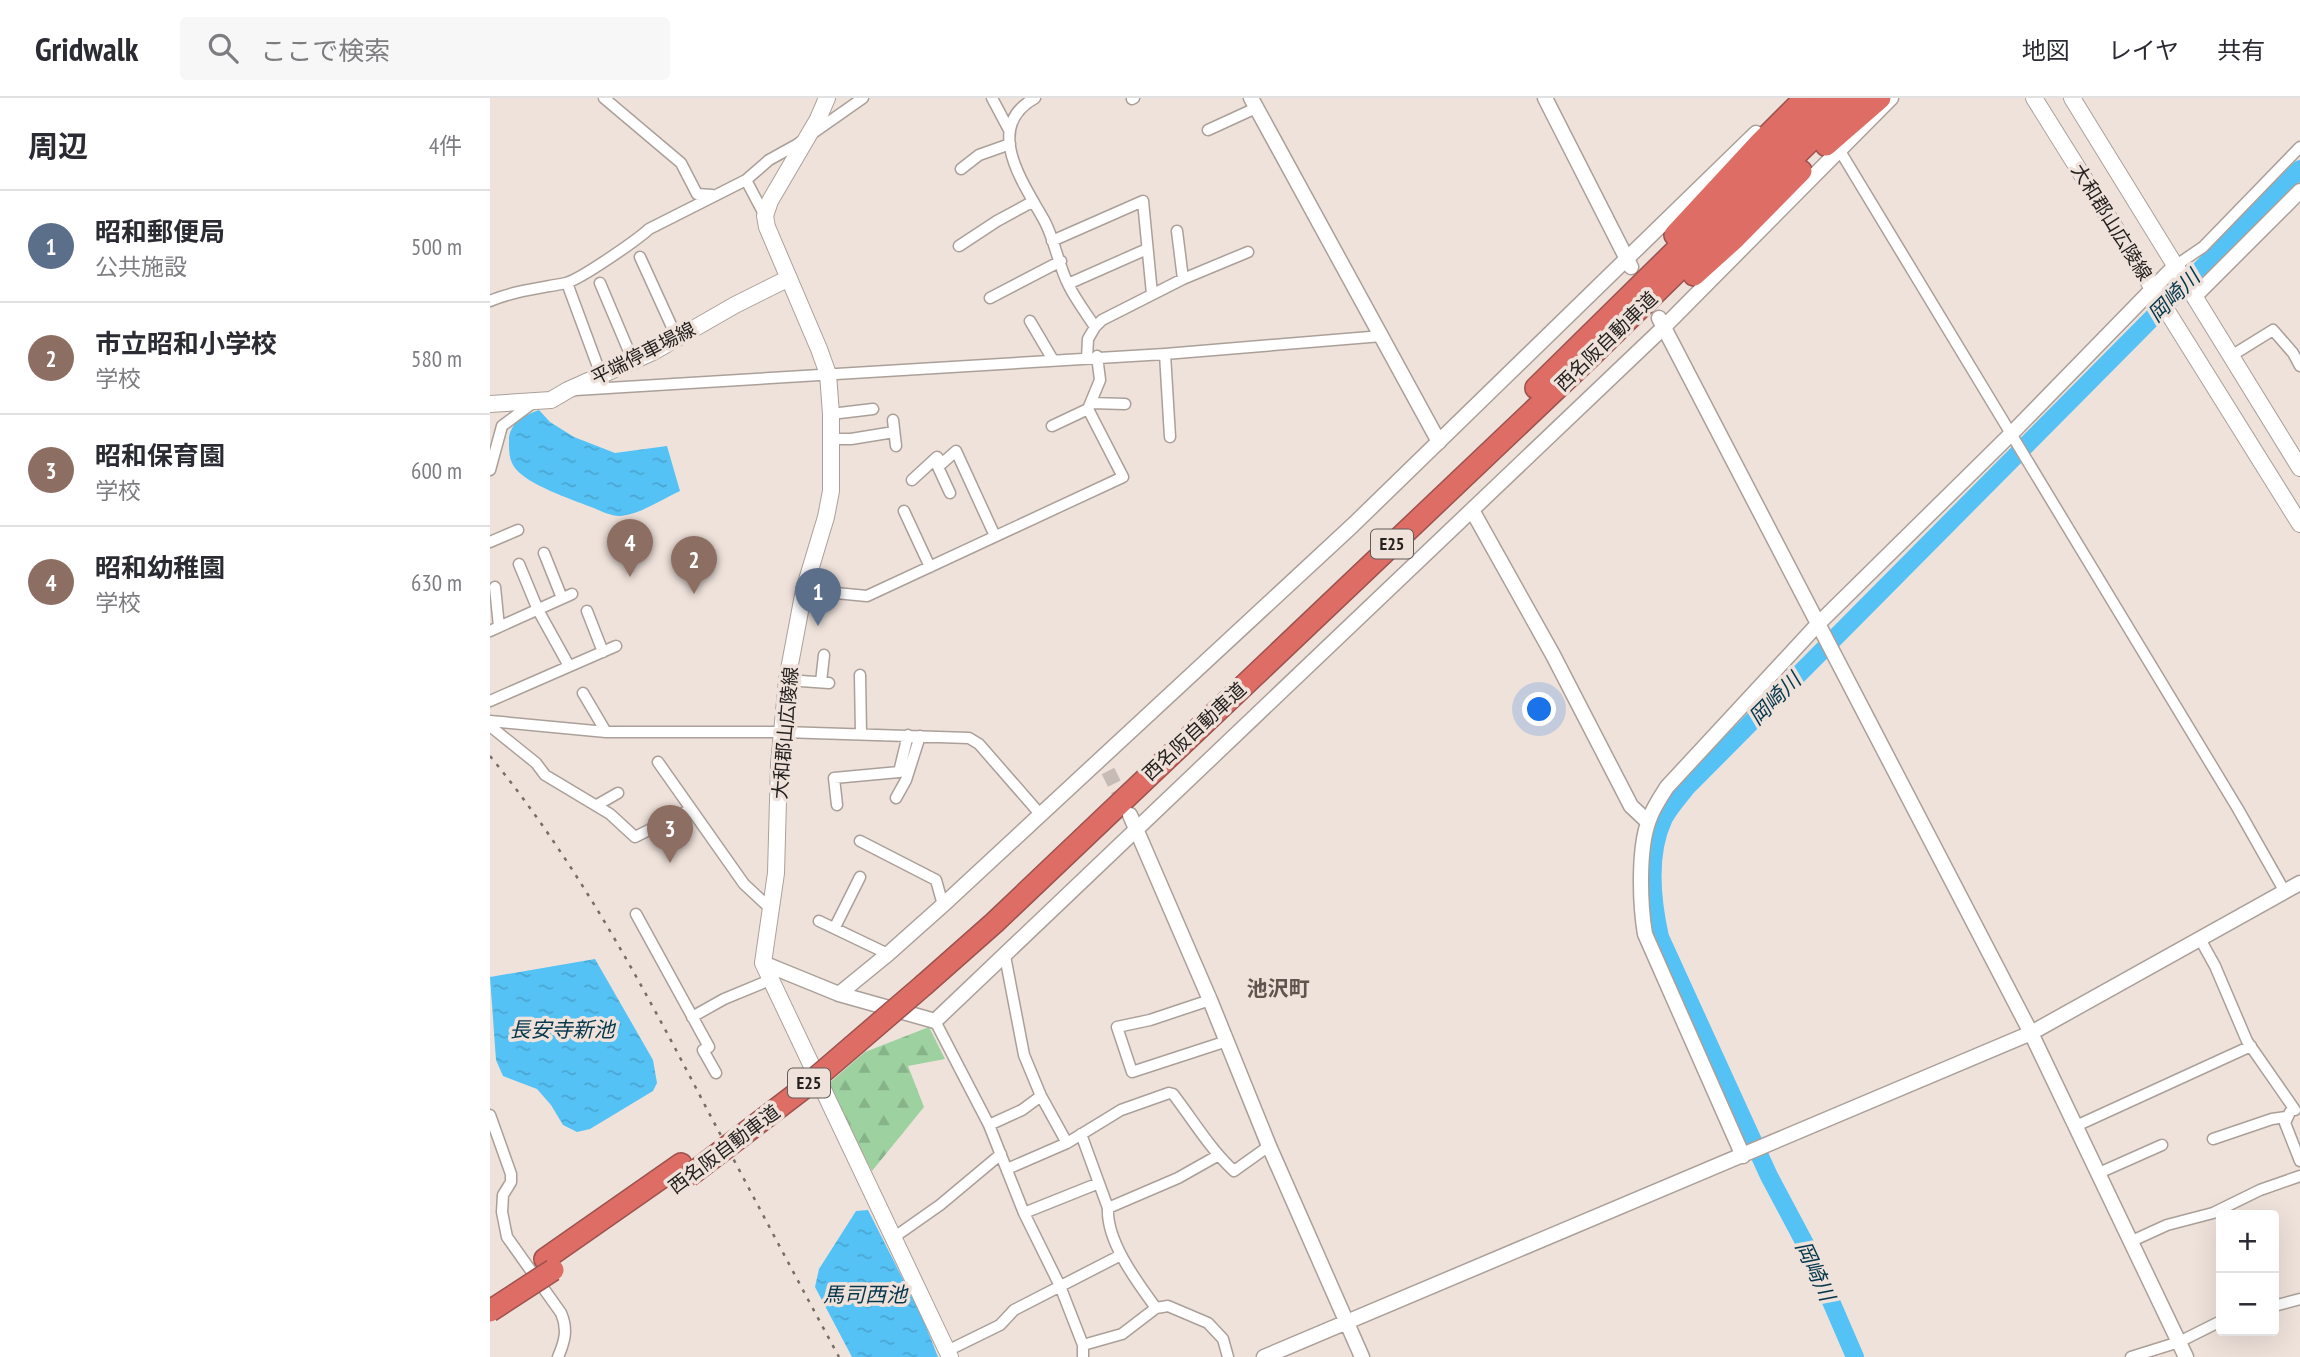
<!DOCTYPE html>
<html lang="ja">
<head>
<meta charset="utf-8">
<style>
	:root { --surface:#fff; --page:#f7f7f7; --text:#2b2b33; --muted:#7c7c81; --line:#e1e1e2; --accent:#0f766e }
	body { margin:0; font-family:"PT Sans Narrow","Noto Sans JP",sans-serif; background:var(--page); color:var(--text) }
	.controls { position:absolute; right:21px; bottom:21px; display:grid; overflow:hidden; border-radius:7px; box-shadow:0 7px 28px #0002 }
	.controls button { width:63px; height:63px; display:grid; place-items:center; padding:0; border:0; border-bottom:2px solid var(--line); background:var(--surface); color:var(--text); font:35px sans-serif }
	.you { position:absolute; left:1050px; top:612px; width:24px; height:24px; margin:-18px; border:5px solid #fff; border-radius:50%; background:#1a73e8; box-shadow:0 0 0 10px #1a73e833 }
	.badge { display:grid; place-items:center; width:46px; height:46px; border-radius:50%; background:var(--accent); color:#fff; font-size:23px; font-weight:700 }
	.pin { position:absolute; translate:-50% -58px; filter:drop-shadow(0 2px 4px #0008) }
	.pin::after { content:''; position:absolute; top:37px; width:24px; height:21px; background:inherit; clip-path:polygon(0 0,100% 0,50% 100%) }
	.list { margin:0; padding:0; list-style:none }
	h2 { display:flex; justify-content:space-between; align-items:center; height:91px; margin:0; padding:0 28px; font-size:30px }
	h2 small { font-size:23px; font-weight:400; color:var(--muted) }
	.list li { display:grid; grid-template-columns:46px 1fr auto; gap:21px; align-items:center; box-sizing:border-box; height:112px; padding:0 28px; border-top:2px solid var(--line) }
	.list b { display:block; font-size:26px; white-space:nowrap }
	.list p { margin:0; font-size:23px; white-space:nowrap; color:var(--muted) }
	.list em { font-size:23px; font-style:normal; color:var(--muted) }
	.icon { flex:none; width:38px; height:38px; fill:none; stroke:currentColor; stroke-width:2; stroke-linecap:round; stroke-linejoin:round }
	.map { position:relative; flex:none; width:1810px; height:1259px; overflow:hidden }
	header { display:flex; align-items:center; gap:42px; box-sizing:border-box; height:98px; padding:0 35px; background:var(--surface); border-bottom:2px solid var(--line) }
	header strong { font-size:33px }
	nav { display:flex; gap:38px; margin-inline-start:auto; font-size:24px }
	.search { width:490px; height:63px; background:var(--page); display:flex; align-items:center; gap:18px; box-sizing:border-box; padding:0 24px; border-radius:7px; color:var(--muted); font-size:26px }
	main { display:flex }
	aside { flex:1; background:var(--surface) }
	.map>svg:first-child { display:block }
</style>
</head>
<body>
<header>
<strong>Gridwalk</strong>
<div class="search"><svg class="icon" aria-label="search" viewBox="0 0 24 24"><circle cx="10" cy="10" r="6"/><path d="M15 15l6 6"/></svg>ここで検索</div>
<nav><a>地図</a><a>レイヤ</a><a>共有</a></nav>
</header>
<main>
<aside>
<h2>周辺<small>4件</small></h2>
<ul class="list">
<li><span class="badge" style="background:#5c6f8a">1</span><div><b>昭和郵便局</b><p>公共施設</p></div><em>500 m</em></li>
<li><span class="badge" style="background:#8d6e63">2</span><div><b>市立昭和小学校</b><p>学校</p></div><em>580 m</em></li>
<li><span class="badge" style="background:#8d6e63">3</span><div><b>昭和保育園</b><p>学校</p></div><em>600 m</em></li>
<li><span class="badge" style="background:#8d6e63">4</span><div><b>昭和幼稚園</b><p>学校</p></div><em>630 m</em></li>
</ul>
</aside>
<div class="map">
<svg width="1810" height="1259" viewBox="0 0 1810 1259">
	<defs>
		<pattern id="forest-firs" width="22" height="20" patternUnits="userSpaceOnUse" patternTransform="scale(1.75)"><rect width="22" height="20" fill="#9dd1a0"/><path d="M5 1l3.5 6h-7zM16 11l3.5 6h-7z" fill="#87b389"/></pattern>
		<pattern id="water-ripples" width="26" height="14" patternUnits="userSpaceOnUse" patternTransform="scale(1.75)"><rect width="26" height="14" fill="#55c2f6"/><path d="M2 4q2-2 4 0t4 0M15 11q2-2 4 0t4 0" fill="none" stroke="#4aa6d2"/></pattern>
	</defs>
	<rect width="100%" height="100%" fill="#efe2db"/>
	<!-- forest -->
	<path fill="url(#forest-firs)" d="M439 929 455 961 418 968 434 1009 382 1073 337 987 375 954Z"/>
	<!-- water -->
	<path fill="url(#water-ripples)" d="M49 312 60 324 84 339 125 355 177 348 190 393C170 402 153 415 131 418 122 419 109 412 101 409 81 401 38 387 25 370 19 362 19 353 19 344 18 326 34 317 49 312Z
		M105 861 163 962 167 985 163 993 100 1031 87 1034 73 1027 61 1007 47 991 13 978 6 962 0 879Z
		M378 1112 433 1221 448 1259H362L325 1189 329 1171 366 1113Z"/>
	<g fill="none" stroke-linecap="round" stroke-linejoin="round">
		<!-- river -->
		<path stroke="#55c2f6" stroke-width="18" d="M1365 1259 1321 1157 1279 1078 1170 839C1162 803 1157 756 1174 720 1180 709 1189 699 1197 689L1810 71"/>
		<!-- tertiary-tunnel -->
		<path stroke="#c7bbb5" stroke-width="14" stroke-dasharray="14 7" stroke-linecap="butt" d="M618 673 636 709"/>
		<!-- minor casing -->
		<g stroke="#aba099" stroke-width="13">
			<path id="minor" d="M114 0 191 65 207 96 222 97
				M502 0 519 32
				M545 0C492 29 534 86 554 122 565 142 568 167 579 188 586 202 596 215 605 229L598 241 597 260
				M642 1 644 0
				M718 32 766 10
				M1350 53 1748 711 1795 794
				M471 71 489 57 520 46
				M256 82 275 118
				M687 133 693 181
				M562 143 653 103 662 196
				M469 148 507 123 542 104
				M150 159 187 240
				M1685 168 1713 149 1810 49
				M77 185 111 277
				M110 185 143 263
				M578 186 657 151
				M500 200 571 163
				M0 203C23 193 51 190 76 185 91 181 147 142 159 131L256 82 279 62 306 47 373 0
				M540 223 563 262
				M605 229 612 222 693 181 758 154
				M675 256 680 339
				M1741 258 1783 232 1803 255 1810 268
				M85 292 675 256 892 238
				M601 305 635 306
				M341 316 383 311
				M403 322 406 348
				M562 328 598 311
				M341 341H361L404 334
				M0 372 12 328 44 304
				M422 382 447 359 452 365
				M460 395 448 369 466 353 505 438
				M414 413 440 469
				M0 444 28 432
				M54 455 72 500
				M29 466 48 512 79 568
				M5 489 9 529
				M314 492 377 498 633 379 598 311 610 282 607 258
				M97 513 113 554
				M0 533 82 496
				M370 577 371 636
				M297 582 339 585
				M331 584 334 557
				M93 595 116 634
				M0 603 126 548
				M0 623 116 634H293L479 640 489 646 550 716
				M0 628 46 665 55 677 120 716 145 739 201 711
				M168 664 254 786 282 812
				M406 700 416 682 430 638
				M107 707 128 695
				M347 707 344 680 409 674 418 637
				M370 743 446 782 453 807
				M146 816 219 949 213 952 226 975
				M329 823 398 856
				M345 829 370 779
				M1710 841 1725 868 1757 943 1805 1012
				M515 858 534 957 551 998 577 1045
				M720 902 660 922 627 929 642 974 737 943
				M202 919 234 901 280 882
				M445 923 499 1027 534 1115 570 1188 593 1247V1259
				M1800 1014 1795 1025 1810 1063
				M0 1017 21 1076V1084L13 1097 12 1114 17 1139 71 1215C78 1231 75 1243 68 1259
				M499 1027 532 1012 551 998
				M1586 1028 1761 948
				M591 1036 618 1110C616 1143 647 1184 666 1210L678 1208 718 1225 733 1241 738 1259
				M1723 1041 1782 1021 1796 1019
				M517 1071 577 1045 631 1012 679 995 683 996C703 1022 720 1051 744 1073L779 1048
				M1609 1075 1672 1047
				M618 1110 688 1080 727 1058
				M534 1115 609 1085
				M403 1140 450 1107 511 1056
				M1642 1143 1677 1127 1723 1115 1770 1092 1810 1078
				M1784 1208 1810 1201
				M593 1247 632 1236 666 1210
				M457 1253 510 1227 524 1212 631 1157
				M1641 1259 1689 1244 1731 1223"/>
		</g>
		<!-- tertiary casing -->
		<g stroke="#aba099" stroke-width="17">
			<path id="tertiary" d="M761 0 949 344
				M1055 0 1141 169
				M1704 199 1810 93
				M1169 220 1541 935 1696 1259
				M982 412 1063 557 1141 708 1158 724
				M640 717 720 902 779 1048 872 1259
				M273 865 349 896 445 923 1173 230 1401 0
				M349 896 398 856 453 807 863 427 1266 35
				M1253 1058 1155 836C1150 806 1148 751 1159 722 1163 710 1170 700 1177 689L1328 526 1521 336 1685 168
				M774 1259 1541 935 1810 785"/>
		</g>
		<!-- secondary casing -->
		<g stroke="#aba099" stroke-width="18">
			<path id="secondary" d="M337 0 328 21 280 103 275 118 277 129 329 251 338 276 341 316V393L336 419 314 492 297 582 289 666 286 775 273 865 460 1259
				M1544 0 1810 426
				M1582 0 1810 370
				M0 306 61 302 78 292 163 254 245 207 299 180"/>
		</g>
		<!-- motorway casing -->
		<g stroke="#9d524d" stroke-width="24">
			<path id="motorway" d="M1336 47 1390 0
				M1185 137 1271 44 1315 0
				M1204 177 1245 140 1311 73
				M1046 290 1341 0
				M435 886 504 825 1101 258 1364 0
				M55 1161 191 1066"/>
		</g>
		<!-- minor -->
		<use href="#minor" stroke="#fff" stroke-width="10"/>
		<!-- tertiary -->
		<use href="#tertiary" stroke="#fff" stroke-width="14"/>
		<!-- secondary -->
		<use href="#secondary" stroke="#fff" stroke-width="16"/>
		<!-- motorway -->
		<use href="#motorway" stroke="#de6d66" stroke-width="21"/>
		<!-- rail -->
		<path stroke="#756d69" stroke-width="2.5" stroke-dasharray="3.5 7" stroke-linecap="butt" d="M0 658C89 767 154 890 219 1015 262 1096 305 1178 349 1259"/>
		<!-- motorway-bridge casing -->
		<g stroke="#9d524d" stroke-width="24" stroke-linecap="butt">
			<path id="motorway-bridge" d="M199 1078 314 990 435 886
				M0 1213 63 1172"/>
		</g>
		<!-- motorway-bridge -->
		<use href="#motorway-bridge" stroke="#de6d66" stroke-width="21"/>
	</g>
	<g text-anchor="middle" stroke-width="7" stroke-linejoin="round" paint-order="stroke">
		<!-- shield labels -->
		<g fill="#efe2db" stroke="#625b57" stroke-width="2">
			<rect x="881" y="431.5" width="42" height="29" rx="5"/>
			<rect x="298" y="970.5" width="42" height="29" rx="5"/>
		</g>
		<g font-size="18" font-weight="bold" fill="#25211e">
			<text x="902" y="452">E25</text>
			<text x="319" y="991">E25</text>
		</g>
		<!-- street labels -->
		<g font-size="19" fill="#25211e" stroke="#efe2db">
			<text transform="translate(1622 124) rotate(58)" y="7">大和郡山広陵線</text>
			<text transform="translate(1116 243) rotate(-44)" y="7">西名阪自動車道</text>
			<text transform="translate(153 255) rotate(-27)" y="7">平端停車場線</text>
			<text transform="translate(704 633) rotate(-43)" y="7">西名阪自動車道</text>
			<text transform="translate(295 635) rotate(-85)" y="7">大和郡山広陵線</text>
			<text transform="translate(234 1051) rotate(-37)" y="7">西名阪自動車道</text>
		</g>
		<!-- water labels -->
		<g font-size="21" font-style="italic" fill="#05374c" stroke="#efe2db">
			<text transform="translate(1684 198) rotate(-45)" y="7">岡崎川</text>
			<text transform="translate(1285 601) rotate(-45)" y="7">岡崎川</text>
			<text x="72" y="939">長安寺新池</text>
			<text transform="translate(1325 1173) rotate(65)" y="7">岡崎川</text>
			<text x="375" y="1204">馬司西池</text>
		</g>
		<!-- neighbourhood labels -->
		<g font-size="21" font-weight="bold" fill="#5f554e" stroke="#efe2db">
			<text x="788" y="898">池沢町</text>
		</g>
	</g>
</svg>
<div class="controls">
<button>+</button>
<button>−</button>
</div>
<div class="you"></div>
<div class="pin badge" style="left:328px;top:528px;background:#5c6f8a">1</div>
<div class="pin badge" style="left:204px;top:496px;background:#8d6e63">2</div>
<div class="pin badge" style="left:180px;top:765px;background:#8d6e63">3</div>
<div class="pin badge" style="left:140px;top:479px;background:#8d6e63">4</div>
</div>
</main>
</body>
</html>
